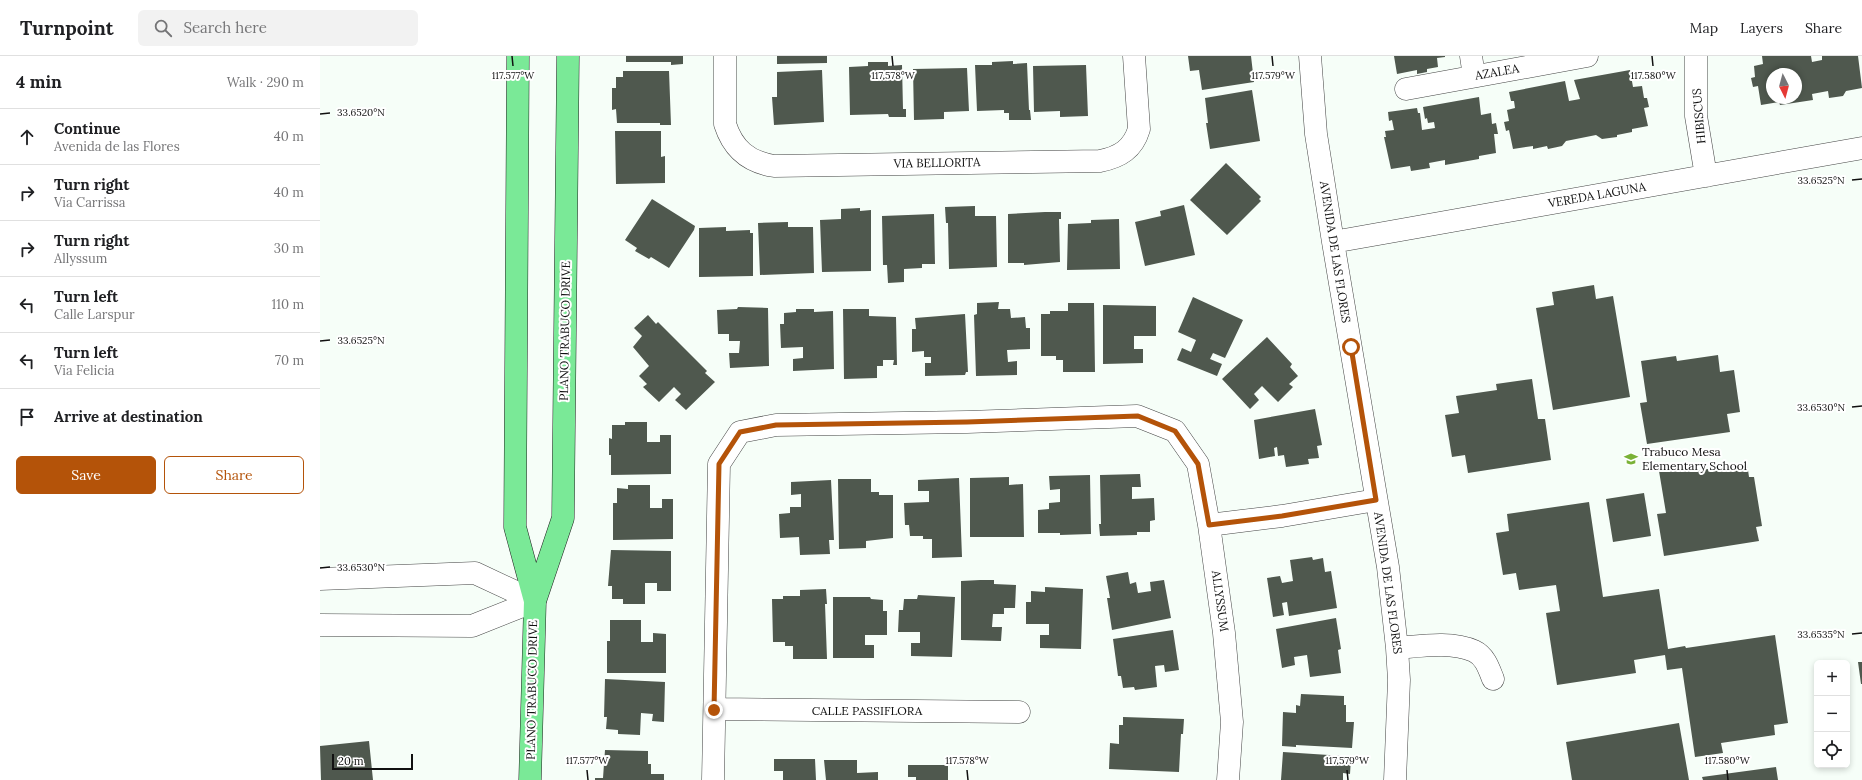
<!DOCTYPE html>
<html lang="en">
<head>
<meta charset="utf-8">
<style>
	:root { --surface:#fff; --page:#f2f2f2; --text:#202124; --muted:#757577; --line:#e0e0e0; --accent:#b45309 }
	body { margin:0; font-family:Lora,serif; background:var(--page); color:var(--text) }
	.controls { position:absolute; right:12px; bottom:12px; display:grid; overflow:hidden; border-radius:6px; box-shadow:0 2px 6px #0003 }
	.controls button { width:36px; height:36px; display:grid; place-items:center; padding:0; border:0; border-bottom:1px solid var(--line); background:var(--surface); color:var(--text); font:20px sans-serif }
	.compass { position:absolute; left:1446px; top:12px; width:36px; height:36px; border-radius:50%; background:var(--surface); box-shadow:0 2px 6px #0003; rotate:174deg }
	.scale { position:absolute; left:12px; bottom:10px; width:81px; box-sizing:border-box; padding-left:4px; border:2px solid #111; border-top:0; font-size:11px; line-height:14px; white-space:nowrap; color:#111; -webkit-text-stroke:3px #fff; paint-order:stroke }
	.stop { position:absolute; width:12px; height:12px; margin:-9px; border:3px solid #b45309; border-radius:50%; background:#fff }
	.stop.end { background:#b45309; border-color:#fff; box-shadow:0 1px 4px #0008 }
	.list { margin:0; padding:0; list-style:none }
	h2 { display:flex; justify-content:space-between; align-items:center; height:52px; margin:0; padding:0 16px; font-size:17px }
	h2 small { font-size:13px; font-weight:400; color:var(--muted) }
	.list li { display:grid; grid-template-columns:26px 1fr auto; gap:12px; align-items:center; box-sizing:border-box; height:56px; padding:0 16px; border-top:1px solid var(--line) }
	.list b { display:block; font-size:15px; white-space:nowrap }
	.list p { margin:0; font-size:13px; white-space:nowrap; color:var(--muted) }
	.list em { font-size:13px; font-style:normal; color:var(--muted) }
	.actions { display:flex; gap:8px; padding:12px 16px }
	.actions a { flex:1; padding:9px 0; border:1px solid var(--accent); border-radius:6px; text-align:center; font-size:14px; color:var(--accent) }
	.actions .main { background:var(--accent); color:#fff }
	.icon { flex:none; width:22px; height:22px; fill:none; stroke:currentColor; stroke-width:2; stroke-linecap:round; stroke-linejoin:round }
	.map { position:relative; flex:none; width:1542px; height:724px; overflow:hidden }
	header { display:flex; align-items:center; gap:24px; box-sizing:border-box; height:56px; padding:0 20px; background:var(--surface); border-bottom:1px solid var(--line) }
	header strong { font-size:19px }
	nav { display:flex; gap:22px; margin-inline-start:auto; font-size:14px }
	.search { width:280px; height:36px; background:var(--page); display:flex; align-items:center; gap:10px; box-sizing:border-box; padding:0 14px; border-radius:6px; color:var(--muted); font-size:15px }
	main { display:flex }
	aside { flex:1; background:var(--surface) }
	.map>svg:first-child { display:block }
</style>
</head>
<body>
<header>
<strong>Turnpoint</strong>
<div class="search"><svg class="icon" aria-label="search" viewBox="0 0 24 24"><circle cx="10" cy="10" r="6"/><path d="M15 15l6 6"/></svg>Search here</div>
<nav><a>Map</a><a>Layers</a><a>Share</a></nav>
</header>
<main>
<aside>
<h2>4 min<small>Walk · 290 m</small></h2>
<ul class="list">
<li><svg class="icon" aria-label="ahead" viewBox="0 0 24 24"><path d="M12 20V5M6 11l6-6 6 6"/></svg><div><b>Continue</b><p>Avenida de las Flores</p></div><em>40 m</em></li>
<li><svg class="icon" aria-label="right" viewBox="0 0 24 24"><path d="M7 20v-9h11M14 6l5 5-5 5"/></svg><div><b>Turn right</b><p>Via Carrissa</p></div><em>40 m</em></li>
<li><svg class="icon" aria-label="right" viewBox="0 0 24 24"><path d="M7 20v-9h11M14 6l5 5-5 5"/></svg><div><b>Turn right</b><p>Allyssum</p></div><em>30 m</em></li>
<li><svg class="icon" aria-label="left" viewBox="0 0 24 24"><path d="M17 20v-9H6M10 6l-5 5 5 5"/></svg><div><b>Turn left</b><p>Calle Larspur</p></div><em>110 m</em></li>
<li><svg class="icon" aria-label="left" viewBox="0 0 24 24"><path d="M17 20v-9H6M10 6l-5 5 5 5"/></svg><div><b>Turn left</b><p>Via Felicia</p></div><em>70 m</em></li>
<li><svg class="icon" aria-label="arrive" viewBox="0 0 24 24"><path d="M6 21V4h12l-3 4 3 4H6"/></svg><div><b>Arrive at destination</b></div></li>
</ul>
<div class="actions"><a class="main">Save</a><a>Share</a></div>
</aside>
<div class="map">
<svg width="1542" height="724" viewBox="0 0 1542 724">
	<rect width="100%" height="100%" fill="#f6fef8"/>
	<!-- building -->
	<path fill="#4f584e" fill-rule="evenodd" d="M306 0H363V8L351 9V6H306Z
		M457 0H507V7L457 8Z
		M868 0H931L934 26 882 34 879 14 870 15Z
		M1074 0H1125V1L1117 2 1118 11 1107 13V16L1097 18V14L1077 18Z
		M1442 0H1491L1492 6 1502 4V0H1538L1542 32 1526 35 1523 40 1509 42 1508 35 1492 38 1493 44 1460 49 1459 46 1441 49 1438 30 1433 31 1431 22 1435 21 1434 10 1443 8ZM1452 18H1476V42H1452Z
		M693 5V8L707 7 709 54H710L711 64H689V57H684V54L657 55 655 9H672V6Z
		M548 6H568V10L582 9 583 53H586V61H569L568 58 530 59 529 11 548 10Z
		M766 9 768 60 740 61V55L714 56 713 10Z
		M647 12 649 55 624 56V63L594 64 593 13Z
		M502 14 504 66 454 69 452 41H457V16Z
		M1310 14 1313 31 1322 30 1324 42H1327L1329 51 1324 52 1328 70 1312 73V76L1297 79V81L1282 83 1276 79 1246 85 1242 90 1228 93 1227 90 1213 93V90L1193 93 1189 74 1186 75 1184 66 1189 65 1187 54 1195 52 1194 45H1191L1189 36 1245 25 1249 45 1260 43 1254 24Z
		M303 15H349L351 69H340V67H297L296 53 292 54V32H296V21H303Z
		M932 34 940 85 890 93 886 67H888L885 42Z
		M1159 41 1161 59 1171 57 1172 68 1176 67 1178 78H1174L1176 97 1159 100V103L1125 109V104L1109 107 1110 112 1091 115 1090 110 1071 113 1064 81H1066L1065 75 1074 74 1072 64 1069 65 1068 56 1097 52 1098 57H1100L1102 74 1115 72 1114 66 1108 67 1107 62 1105 63 1103 51Z
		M295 75H341V101L345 100V127L296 128Z
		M906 107 941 141 939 143 941 145 907 179 870 144Z
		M332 143 375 170 374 174 349 212 331 201 329 203 315 195 317 192 305 184Z
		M864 149 875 199 825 210 815 166 841 160 840 155Z
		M655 150V160H676L677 211 629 213 628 167H626L625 151Z
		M540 152V155L551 154V215L502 216 500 164 521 163V153Z
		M725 156H741V163H739L740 206 704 209V207H688V158Z
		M614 158 615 208H602V212L584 213V226L568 227 567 209H563L562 160Z
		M799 163 800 213 747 214 748 168 771 167V164Z
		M468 166V171H493L494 217 440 219 438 167Z
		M406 171V175L430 174V177H433V220L379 221V172Z
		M1274 229 1276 243 1293 240 1310 341 1233 354 1216 252 1234 249 1232 236Z
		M873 241 923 264 905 302 893 297 890 303 902 308 897 320 857 304 862 292 871 296 876 284 858 276Z
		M679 246 678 253H690L691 262 705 261 706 272H710V293L687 294 688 306 697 305V319L656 320 654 259 657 258V247Z
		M748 247H774L775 316H743V304H736V300H721V258H730V255H748Z
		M783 249 836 250V280H814V293H823V307L783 308Z
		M418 251 448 252 449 310 410 312 409 297H419L420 285H409V278H398L397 254 417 253Z
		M476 253H494V256L513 255 514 313 473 315V303L483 302V291L461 292 460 268H464V257L476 256Z
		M523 253H549V260L576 261 577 309H573L574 304H563V310H557V322L524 323Z
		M645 258 648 316H646L645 319 605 320V307H611V301H604V295L592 296V273H596L595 262Z
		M328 259 336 268 338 266 387 315 385 317 395 326 366 354 355 344 361 338 354 331 339 346 323 331 327 328 319 320 329 310 313 291 322 280 314 272Z
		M947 281 972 308 970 311 978 320 969 328 973 331 958 346 942 330 934 338 939 344 930 353 902 323Z
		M1398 299 1400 316 1414 314 1420 356 1407 358 1410 376 1327 388 1320 347 1327 346 1321 305 1356 300 1357 305Z
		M1212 323 1218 363H1225L1231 404 1148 417 1145 399 1132 401 1125 359 1139 357 1136 340 1177 334 1176 328Z
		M995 353 1002 389 997 390 999 402 988 403 989 408 966 411 964 399 958 400 957 391 954 392 955 400 939 403 934 364Z
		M305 366H327V386H340V379H351V418L291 419V399H289V382L292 383V369H305Z
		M1427 407 1429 421H1434L1442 470 1436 471 1439 485 1344 500 1337 458 1346 457 1339 415 1374 410 1375 415Z
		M820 418 821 431H812V443L834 442 835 464 830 465V476H817V479L780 480 779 468H781L780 419Z
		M770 419 771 478 740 479V477H718V454L729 453V447L740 446V433L730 434 729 420Z
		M689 421V429L703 428 704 481H650V422Z
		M639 422 642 501 612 502V483H603V480H590L589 469H585L584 447 609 446V435H598V424Z
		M518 423H551V436H559V439H573V482L546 485V492L519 493Z
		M511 424 514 484H509L510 498 480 499 479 481 460 482 459 458 470 457V451H481V438L471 439V426Z
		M308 429H330V452H342V443H353V483L293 484V447H297V432L308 433Z
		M1324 437 1331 480 1293 486 1286 443Z
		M1269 446 1283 541 1339 533 1348 593 1365 590 1366 592 1455 579 1468 667 1454 669 1455 679 1401 687 1403 697 1375 701 1362 612 1347 614 1345 599 1314 604 1316 617 1237 629 1226 557 1240 555 1236 529 1199 534 1196 517 1183 519 1176 477 1189 475 1187 458Z
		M291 494 351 495V535H337V527H325V548H303V543H292V530H288Z
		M992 501 993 504 1003 502 1005 516 1011 515 1017 552 969 560 967 546 962 547 964 559 953 561 947 522 960 520 962 527 973 525 970 504Z
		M808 516 810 528 816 526 818 537 831 535 830 526 844 524 851 562 792 574 787 542H790L786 520Z
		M660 524H674V528L696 529 695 552H684V558H673L672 571H682L681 585 641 584V525Z
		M725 531 763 533 761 593 720 592V579H729V568H706V546H711V535L725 536Z
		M506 533 507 548H505L507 603H473V590H465V586H453L452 543H463V540H480V534Z
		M598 539 635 541 632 601 591 600V587H600V576H578L579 554H583L584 543H597Z
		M513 541H550L551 543 563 544V555H567V579H545V589H554V602H513Z
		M1016 562 1021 593 1018 594 1021 617 990 621 987 599 974 601 975 609 962 612 956 573Z
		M290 564H321V586H333V577L346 578V617H287V585H290Z
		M853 574 859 614 845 616 844 609 835 610 837 631 815 634 814 631 803 632 801 620H798L793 583Z
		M1538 606H1542V628H1541Z
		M285 623 345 626 344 666 332 665 333 658 321 657 320 679 298 678V674L286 673 287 661H284Z
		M981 638 1024 640V649H1026V666H1034L1032 692 976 689V691L962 690 963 656 976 657V649L980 650Z
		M803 661 864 663 863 678H861L859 716 789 713 790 687 799 688V669H803Z
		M1359 667 1369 724H1252L1246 686Z
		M49 685 53 724H1L0 690Z
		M285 694 328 695V708H331V718H344V724H275V722H283Z
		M963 696 1024 700V702H1031L1030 718 1023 717V724H961Z
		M454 703H495L496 724H463V715H454Z
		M504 704H537V717L558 716V724H506Z
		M588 709H628V724H596V721H588Z
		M1456 711 1458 724H1383L1382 721Z"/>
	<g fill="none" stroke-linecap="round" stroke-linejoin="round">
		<!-- minor casing -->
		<g stroke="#444" stroke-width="23">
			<path id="minor" d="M405 0V68C413 93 428 106 454 110L780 105C800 101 813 93 819 73L814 0
				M990 0 996 78 1013 186 1068 511 1077 592 1079 624 1075 724
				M1151 0 1154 20
				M1376 0V60L1386 120
				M1086 33 1267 0
				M1013 186 1542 92
				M889 469 962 460 1056 444
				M0 523 155 517 215 545
				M0 569 152 570 215 545
				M1077 592C1101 590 1132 585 1154 595 1165 600 1169 613 1173 623
				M395 653 699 656
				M393 724 399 408 420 376 456 369 647 366 817 360 855 375 878 408 889 469 904 577 912 666 908 724"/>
		</g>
		<!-- major casing -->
		<g stroke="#222" stroke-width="23">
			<path id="major" d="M198 0 195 471 215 545 210 724
				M215 545 243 462 248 0"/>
		</g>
		<!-- minor -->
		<use href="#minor" stroke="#fff" stroke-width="22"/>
		<!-- major -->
		<use href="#major" stroke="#7ae997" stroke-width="22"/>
	</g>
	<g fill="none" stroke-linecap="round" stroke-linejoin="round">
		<!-- route -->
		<path stroke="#b45309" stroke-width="5" d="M394 654 399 408 420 376 456 369 647 366 818 360 855 375 878 408 889 469 962 460 1056 444 1031 291"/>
	</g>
	<!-- ticks -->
	<path fill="none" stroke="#111" stroke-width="1.5" d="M192 0 193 10M572 0 573 10M952 0 953 10M1332 0 1333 10M0 58 10 57M1532 124 1542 123M0 285 10 284M1532 351 1542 350M0 512 10 511M1532 578 1542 577M267 714 268 724M647 714 648 724M1027 714 1028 724M1407 714 1408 724"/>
	<!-- icons -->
	<defs>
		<g id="school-bare" transform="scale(1.08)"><path d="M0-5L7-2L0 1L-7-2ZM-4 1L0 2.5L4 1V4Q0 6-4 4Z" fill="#7ab237" stroke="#fff" stroke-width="2.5" paint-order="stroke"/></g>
	</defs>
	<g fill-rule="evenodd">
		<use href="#school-bare" x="1311" y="403"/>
	</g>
	<g text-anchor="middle" stroke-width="4" stroke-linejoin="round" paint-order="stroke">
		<!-- street labels -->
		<g font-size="12" fill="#111" stroke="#fff">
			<text transform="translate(1177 16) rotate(-10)" y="4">AZALEA</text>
			<text transform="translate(1379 60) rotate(-95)" y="4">HIBISCUS</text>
			<text transform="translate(617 107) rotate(-1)" y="4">VIA BELLORITA</text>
			<text transform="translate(1277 139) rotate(-10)" y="4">VEREDA LAGUNA</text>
			<text transform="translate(1015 196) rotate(81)" y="4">AVENIDA DE LAS FLORES</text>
			<text transform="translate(245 275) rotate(-89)" y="4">PLANO TRABUCO DRIVE</text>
			<text transform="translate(1068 527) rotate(82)" y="4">AVENIDA DE LAS FLORES</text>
			<text transform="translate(900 545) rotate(82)" y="4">ALLYSSUM</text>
			<text transform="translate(212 634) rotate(-89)" y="4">PLANO TRABUCO DRIVE</text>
			<text x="547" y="659">CALLE PASSIFLORA</text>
		</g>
		<!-- poi labels -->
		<g font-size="12" fill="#111" stroke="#fff" text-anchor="start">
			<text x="1322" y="400">Trabuco Mesa<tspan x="1322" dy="14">Elementary School</tspan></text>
		</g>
	</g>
	<g font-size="10" text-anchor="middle" fill="#111" stroke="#fff" stroke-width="4" stroke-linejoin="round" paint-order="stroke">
		<text x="193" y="23">117.577°W</text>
		<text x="573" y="23">117.578°W</text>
		<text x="953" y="23">117.579°W</text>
		<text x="1333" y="23">117.580°W</text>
		<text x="41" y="60">33.6520°N</text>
		<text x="1501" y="128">33.6525°N</text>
		<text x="41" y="288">33.6525°N</text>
		<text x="1501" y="355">33.6530°N</text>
		<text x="41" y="515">33.6530°N</text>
		<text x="1501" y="582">33.6535°N</text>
		<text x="267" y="708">117.577°W</text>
		<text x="647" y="708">117.578°W</text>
		<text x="1027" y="708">117.579°W</text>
		<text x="1407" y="708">117.580°W</text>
	</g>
</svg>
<div class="controls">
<button>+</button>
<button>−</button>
<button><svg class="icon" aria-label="locate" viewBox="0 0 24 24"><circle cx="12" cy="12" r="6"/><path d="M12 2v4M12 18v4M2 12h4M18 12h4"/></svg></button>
</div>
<svg class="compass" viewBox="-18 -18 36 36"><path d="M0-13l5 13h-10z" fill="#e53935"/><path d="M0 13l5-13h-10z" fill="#757577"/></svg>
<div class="scale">20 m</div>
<div class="stop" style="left:1031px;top:291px"></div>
<div class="stop end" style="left:394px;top:654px"></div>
</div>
</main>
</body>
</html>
